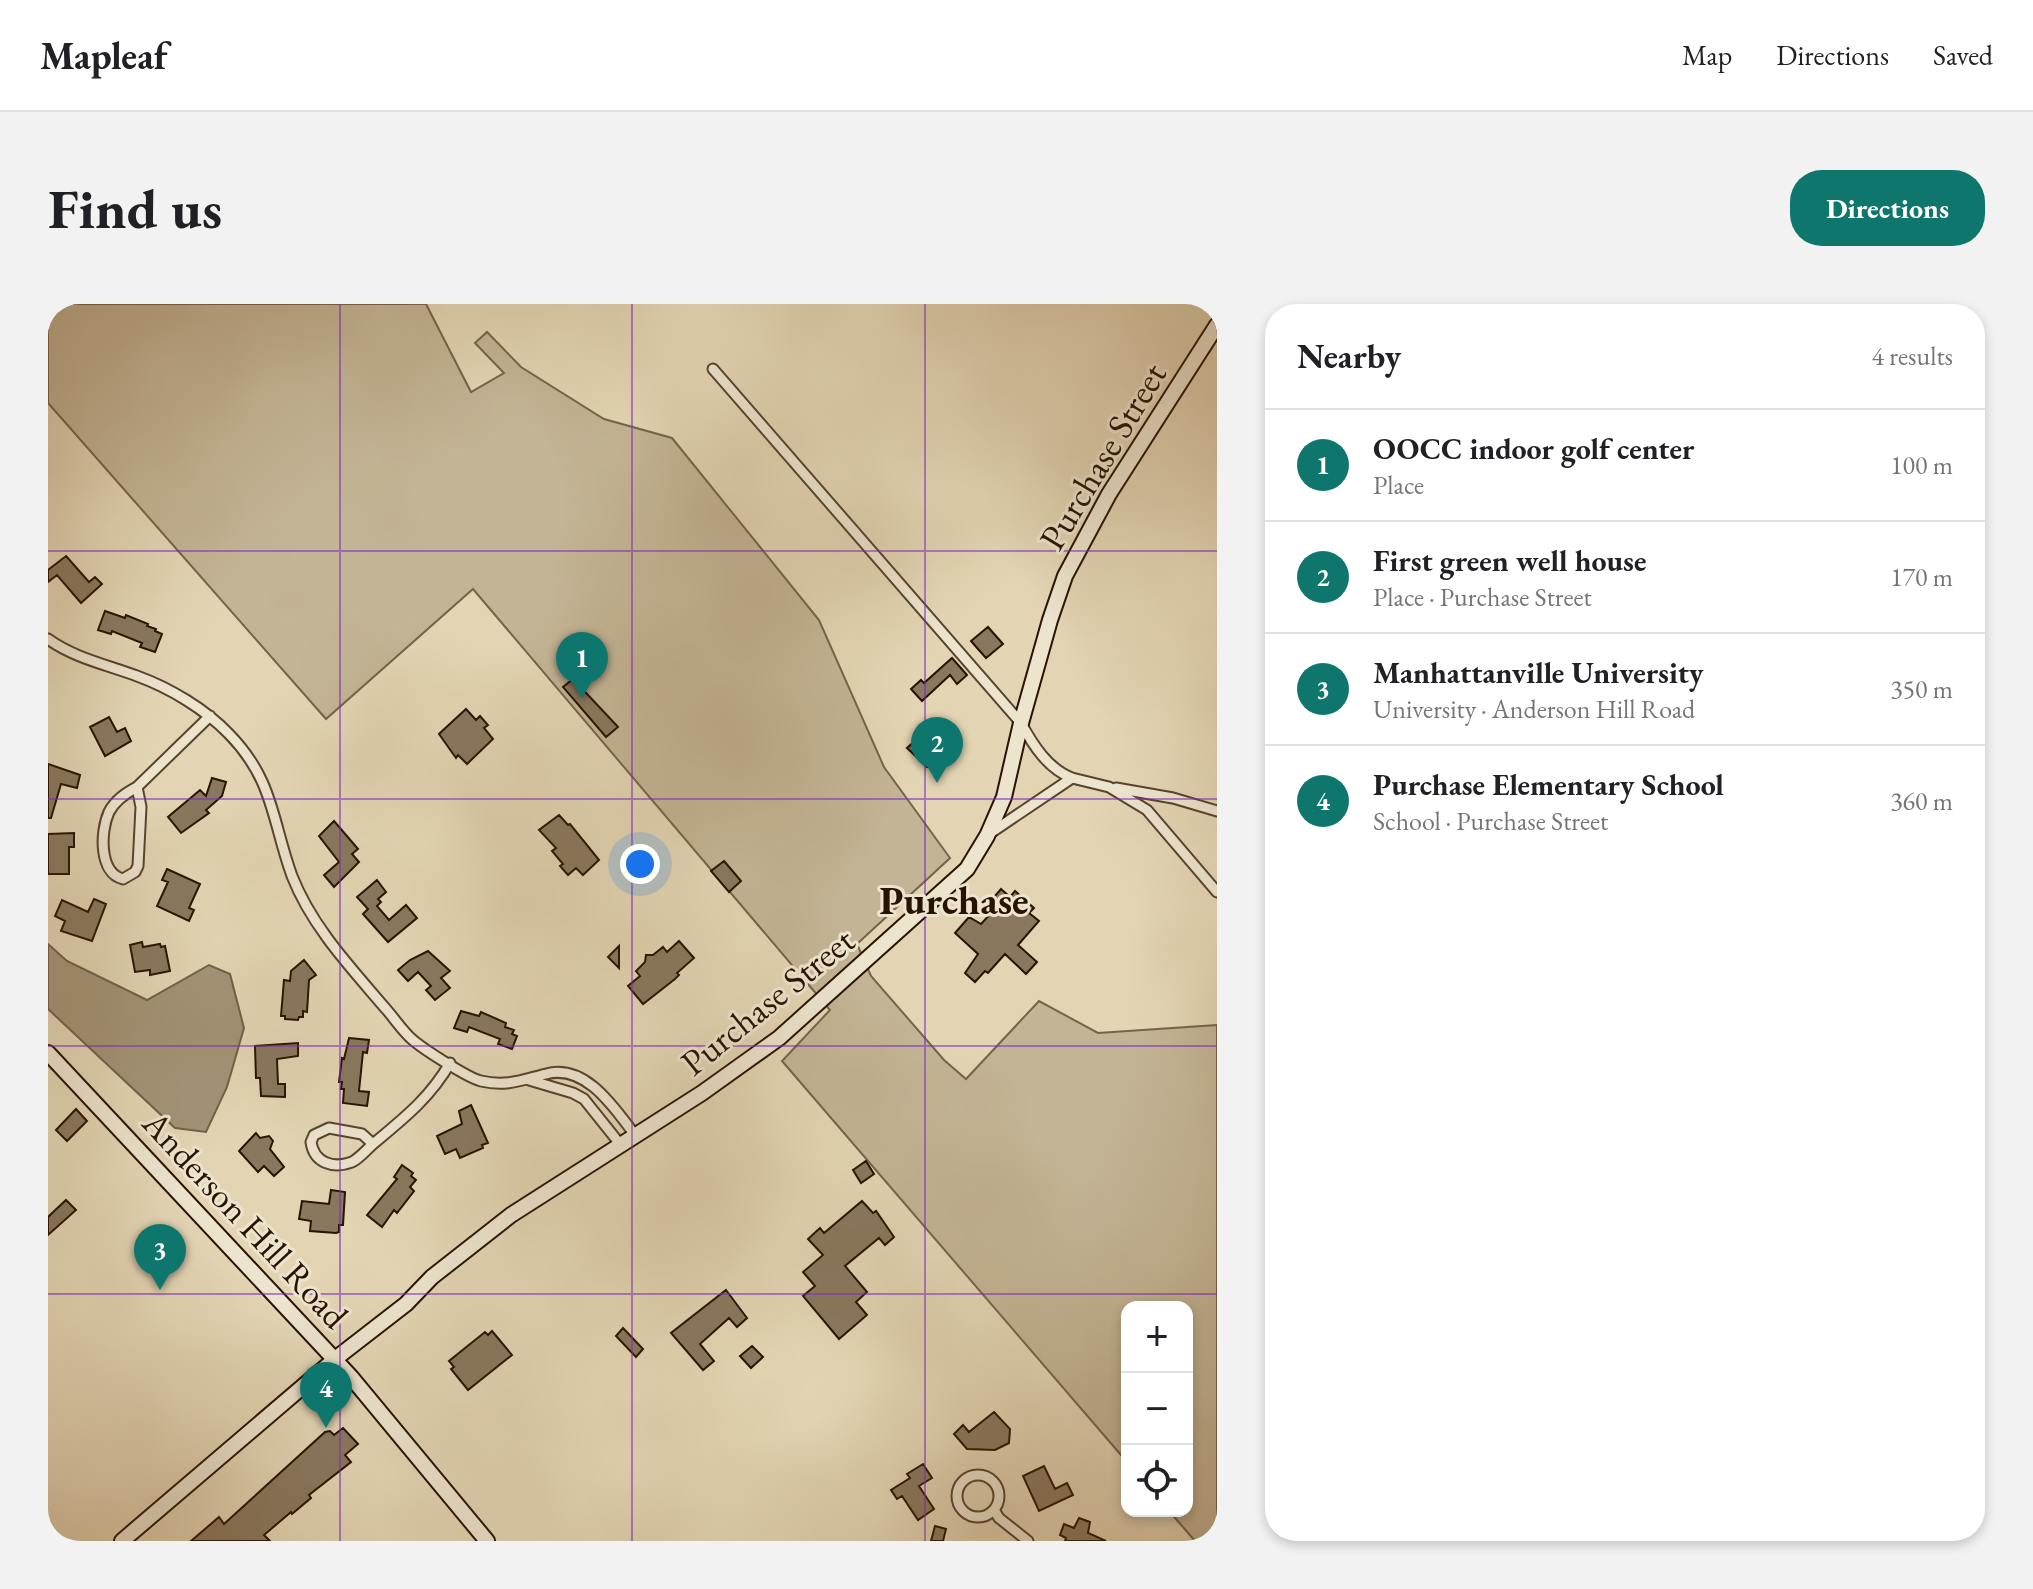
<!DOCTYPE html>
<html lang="en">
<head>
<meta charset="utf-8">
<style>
	:root { --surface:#fff; --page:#f2f2f2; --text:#202124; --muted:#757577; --line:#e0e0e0; --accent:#0f766e }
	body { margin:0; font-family:"EB Garamond",serif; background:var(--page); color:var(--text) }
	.controls { position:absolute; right:24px; bottom:24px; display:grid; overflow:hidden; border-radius:16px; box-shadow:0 4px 12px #0003 }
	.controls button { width:72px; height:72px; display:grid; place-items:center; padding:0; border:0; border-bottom:2px solid var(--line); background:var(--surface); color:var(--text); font:40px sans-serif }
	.you { position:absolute; left:592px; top:560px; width:28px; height:28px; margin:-20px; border:6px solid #fff; border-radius:50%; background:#1a73e8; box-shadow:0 0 0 12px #1a73e833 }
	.badge { display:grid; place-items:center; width:52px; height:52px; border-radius:50%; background:var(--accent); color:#fff; font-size:26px; font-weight:700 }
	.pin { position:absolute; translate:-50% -66px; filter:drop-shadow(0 2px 4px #0008) }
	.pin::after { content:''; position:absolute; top:42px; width:28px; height:24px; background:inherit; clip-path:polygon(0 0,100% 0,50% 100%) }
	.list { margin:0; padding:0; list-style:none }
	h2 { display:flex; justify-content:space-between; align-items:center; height:104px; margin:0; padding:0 32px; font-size:34px }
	h2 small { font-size:26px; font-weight:400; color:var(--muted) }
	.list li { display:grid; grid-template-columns:52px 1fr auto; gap:24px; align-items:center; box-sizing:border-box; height:112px; padding:0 32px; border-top:2px solid var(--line) }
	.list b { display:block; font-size:30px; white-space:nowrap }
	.list p { margin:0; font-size:26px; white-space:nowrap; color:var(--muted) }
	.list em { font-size:26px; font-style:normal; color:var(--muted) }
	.icon { flex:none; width:44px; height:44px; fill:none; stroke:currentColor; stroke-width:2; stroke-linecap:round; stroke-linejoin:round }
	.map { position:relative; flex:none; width:1169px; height:1237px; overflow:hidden; border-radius:32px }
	header { display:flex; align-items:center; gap:48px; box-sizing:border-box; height:112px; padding:0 40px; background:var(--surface); border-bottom:2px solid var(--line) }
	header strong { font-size:38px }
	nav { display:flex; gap:44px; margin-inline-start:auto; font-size:28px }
	.intro { display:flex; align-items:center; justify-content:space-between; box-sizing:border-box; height:192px; padding:0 48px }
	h1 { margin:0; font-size:56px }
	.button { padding:20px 36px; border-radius:32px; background:var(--accent); color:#fff; font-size:28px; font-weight:700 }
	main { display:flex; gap:48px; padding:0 48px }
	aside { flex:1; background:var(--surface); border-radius:32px; box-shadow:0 4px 12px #0003 }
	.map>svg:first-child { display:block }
</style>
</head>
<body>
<header>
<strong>Mapleaf</strong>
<nav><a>Map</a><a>Directions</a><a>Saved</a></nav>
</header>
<div class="intro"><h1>Find us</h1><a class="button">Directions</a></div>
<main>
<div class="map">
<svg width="1169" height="1237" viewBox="0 0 1169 1237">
	<rect width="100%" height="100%" fill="#e3d5b4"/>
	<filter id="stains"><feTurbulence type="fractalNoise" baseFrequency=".0025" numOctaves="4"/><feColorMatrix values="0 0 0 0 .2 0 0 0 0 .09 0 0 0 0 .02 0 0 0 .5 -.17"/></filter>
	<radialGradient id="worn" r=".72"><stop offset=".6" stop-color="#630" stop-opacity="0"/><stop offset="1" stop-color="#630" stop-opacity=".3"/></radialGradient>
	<!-- green -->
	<path fill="#c3b495" stroke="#75644a" stroke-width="2" d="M0 0H378L423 88 456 69 427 39 439 28 473 63 556 115 624 134 771 316 836 463 902 554 809 640 823 672 896 756 918 775 991 697 1050 729 1169 721V1237H1147L1121 1207H1139V1003H1079V1158L734 757 782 706 425 285 278 415 0 99Z"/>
	<!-- water -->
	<path fill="#a39377" stroke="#716047" stroke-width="2" d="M0 640 19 657 99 696 161 661 182 670 196 724 179 783 158 828 127 824 0 705Z"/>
	<!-- building -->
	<path fill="#89785e" stroke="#271300" stroke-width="2" d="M18 252 41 278 47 273 54 280 33 299 9 271 0 278V266Z
		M57 307 77 314 78 311 100 320 99 322 108 325 107 327 114 330 107 348 92 343 94 339 64 327 63 330 50 326Z
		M940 323 955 340 938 354 923 337Z
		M904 354 919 371 909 380 902 371 874 397 863 385 873 376 876 379Z
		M525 375 570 423 558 433 515 383Z
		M418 405 428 416 432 412 440 421 436 424 445 435 419 460 410 451 408 454 391 430Z
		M61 413 69 428 77 424 83 437 57 452 42 423Z
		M868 436 887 457 879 463 859 444Z
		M0 460 32 471 29 484 13 480 3 514H0Z
		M164 474 178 478 174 492 158 506 161 509 133 529 120 513 152 486 158 492Z
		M511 511 520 521 522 520 551 556 535 571 528 564 520 571 512 562 515 560 504 547 508 544 491 526Z
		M286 517 310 545 304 550 311 558 286 583 276 571 291 558 271 532Z
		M26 529V543H21V570H0V530Z
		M676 557 693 577 681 588 663 567Z
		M119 565 152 580 141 604 146 606 141 617 109 602 120 578 114 576Z
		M329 576 338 588 330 595 333 598 329 602 341 616 358 601 369 614 340 638 315 610 320 605 309 593Z
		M953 585 962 593 967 587 986 604 981 609 991 617 970 641 989 658 978 670 957 650 940 669 937 667 927 678 917 669 930 650 907 629 921 613 933 620 947 605 941 599Z
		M46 595 58 600 44 637 13 627 17 617 7 612 14 596 40 608Z
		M631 637 646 654 629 669 631 671 627 675 595 700 580 682 592 672 588 667 597 658 598 651H605L615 643 619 648Z
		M94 638 95 643 112 640 113 643 117 642 122 667 102 671V666L87 668 82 641Z
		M571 642V664L560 653Z
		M380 647 402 667 393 674 402 684 387 696 378 686 383 682 370 668 360 677 350 666 362 656Z
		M256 656 268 671 261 676 259 708 255 707V713H251L250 716 237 715V712H233L236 676 242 677 243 667Z
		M413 707 431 712 433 708 458 719 457 723 466 726 464 730 469 732 464 745 450 740 452 735 421 723 419 728 406 724Z
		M301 734 321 736 319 749 315 748 311 787 321 788 319 802 295 799 296 785H293L294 778H291L294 754 296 755Z
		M250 739V752L229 755 230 780H237V793L213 792 212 774H208L207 742Z
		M423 801 440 839 434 841 435 844 412 854 408 845 397 850 389 832 414 820 411 807Z
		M28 805 39 817 19 837 8 826Z
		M208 829 212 834 221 832 225 837 222 845 236 863 226 872 216 862 210 868 191 847Z
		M818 857 826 870 813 879 805 866Z
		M354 861 365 869 363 872 368 876 362 883 366 887 349 909 346 906 334 923 319 911 349 875 346 873Z
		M283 886 297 888 295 921H291V928L288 929 262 927 263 917 251 915 254 897 281 900Z
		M18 896 28 906 0 931V913Z
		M814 897 825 909 828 907 846 933 837 941 831 934 797 962 819 988 808 998 819 1011 791 1035 755 992 767 982 755 968 775 951 760 935 772 924 776 929Z
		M678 986 699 1014 689 1023 681 1014 652 1040 666 1057 655 1066 623 1029Z
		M575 1024 595 1045 588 1053 568 1032Z
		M444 1027 464 1051 420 1086 403 1065 406 1063 401 1057 437 1028 440 1031Z
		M704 1042 715 1053 703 1064 692 1052Z
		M946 1108 962 1125 961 1139 947 1146 919 1145 906 1130 915 1121 921 1128Z
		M295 1124 310 1140 297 1151 303 1158 261 1191 263 1194 244 1210 243 1208 216 1231 222 1237H143L171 1213 176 1220 277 1128 282 1127 286 1131Z
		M875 1160 884 1174 871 1182 886 1205 870 1216 854 1192 849 1195 843 1186 862 1174 859 1170Z
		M996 1162 1007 1185 1019 1179 1025 1191 991 1207 975 1172Z
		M1031 1214 1042 1218 1040 1229 1058 1237H1017L1018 1234 1012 1231 1016 1220 1026 1224Z
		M887 1222 898 1225 895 1237H883Z"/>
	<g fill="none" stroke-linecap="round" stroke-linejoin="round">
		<!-- street casing -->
		<g stroke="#56442d" stroke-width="13">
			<path id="street" d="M665 65 973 419C985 441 1000 465 1024 474
				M0 335C26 354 60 361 89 372 122 384 157 405 181 430 226 476 224 517 244 572 264 623 303 664 338 705 347 715 355 728 366 737 377 746 420 774 433 777 458 783 474 776 498 770 538 759 567 805 587 831
				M89 483 93 503 90 562 87 568 75 575C51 569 52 528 61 508 67 496 78 489 89 483Z
				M89 483 162 412
				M1068 484 1125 494 1169 507
				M941 530 1024 474 1061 483 1099 506 1169 588
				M481 776 525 789 536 795 572 840
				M281 824 314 830 325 840C318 846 312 854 304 858 285 865 266 859 263 838L266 831Z
				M325 840C355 815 382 794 402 759
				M909 1192a21 21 0 1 1 42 0a21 21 0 1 1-42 0Z
				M946 1206 951 1214 980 1237"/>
		</g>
		<!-- secondary casing -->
		<g stroke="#271300" stroke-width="18">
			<path id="secondary" d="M0 749 303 1073 439 1237
				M74 1237 287 1055 358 1000 384 973 463 911 654 789 731 734 919 565 939 532 956 493 973 419 1002 316 1017 272 1061 190 1169 21"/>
		</g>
		<!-- street -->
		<use href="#street" stroke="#ede4ce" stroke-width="9"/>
		<!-- secondary -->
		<use href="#secondary" stroke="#ede4ce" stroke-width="14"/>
	</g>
	<!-- grid -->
	<path fill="none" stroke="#7b2cbf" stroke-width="2" stroke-opacity="0.55" d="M292 0V1237M584 0V1237M877 0V1237M0 247H1169M0 495H1169M0 742H1169M0 990H1169"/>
	<g text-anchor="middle" stroke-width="6" stroke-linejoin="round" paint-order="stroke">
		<!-- street labels -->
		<g font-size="36" fill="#271300" stroke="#ede4ce">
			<text transform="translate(1054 152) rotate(-59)" y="13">Purchase Street</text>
			<text transform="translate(719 697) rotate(-39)" y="13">Purchase Street</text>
			<text transform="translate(198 915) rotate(47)" y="13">Anderson Hill Road</text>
		</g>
		<!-- quarter labels -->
		<g font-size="40" font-weight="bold" fill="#271300" stroke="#ede4ce">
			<text x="906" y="610">Purchase</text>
		</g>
	</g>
	<rect width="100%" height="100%" filter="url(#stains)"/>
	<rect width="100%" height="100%" fill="url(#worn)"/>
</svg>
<div class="controls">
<button>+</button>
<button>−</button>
<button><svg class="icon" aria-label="locate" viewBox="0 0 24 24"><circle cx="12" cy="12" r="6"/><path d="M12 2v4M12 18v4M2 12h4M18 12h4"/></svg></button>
</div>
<div class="you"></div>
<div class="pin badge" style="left:534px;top:394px">1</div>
<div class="pin badge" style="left:889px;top:479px">2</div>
<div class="pin badge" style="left:112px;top:986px">3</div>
<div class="pin badge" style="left:278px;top:1124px">4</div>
</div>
<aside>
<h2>Nearby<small>4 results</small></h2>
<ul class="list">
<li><span class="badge">1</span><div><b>OOCC indoor golf center</b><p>Place</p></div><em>100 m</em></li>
<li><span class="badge">2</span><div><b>First green well house</b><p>Place · Purchase Street</p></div><em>170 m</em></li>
<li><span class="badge">3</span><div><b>Manhattanville University</b><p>University · Anderson Hill Road</p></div><em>350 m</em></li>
<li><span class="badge">4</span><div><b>Purchase Elementary School</b><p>School · Purchase Street</p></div><em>360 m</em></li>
</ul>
</aside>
</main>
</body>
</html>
